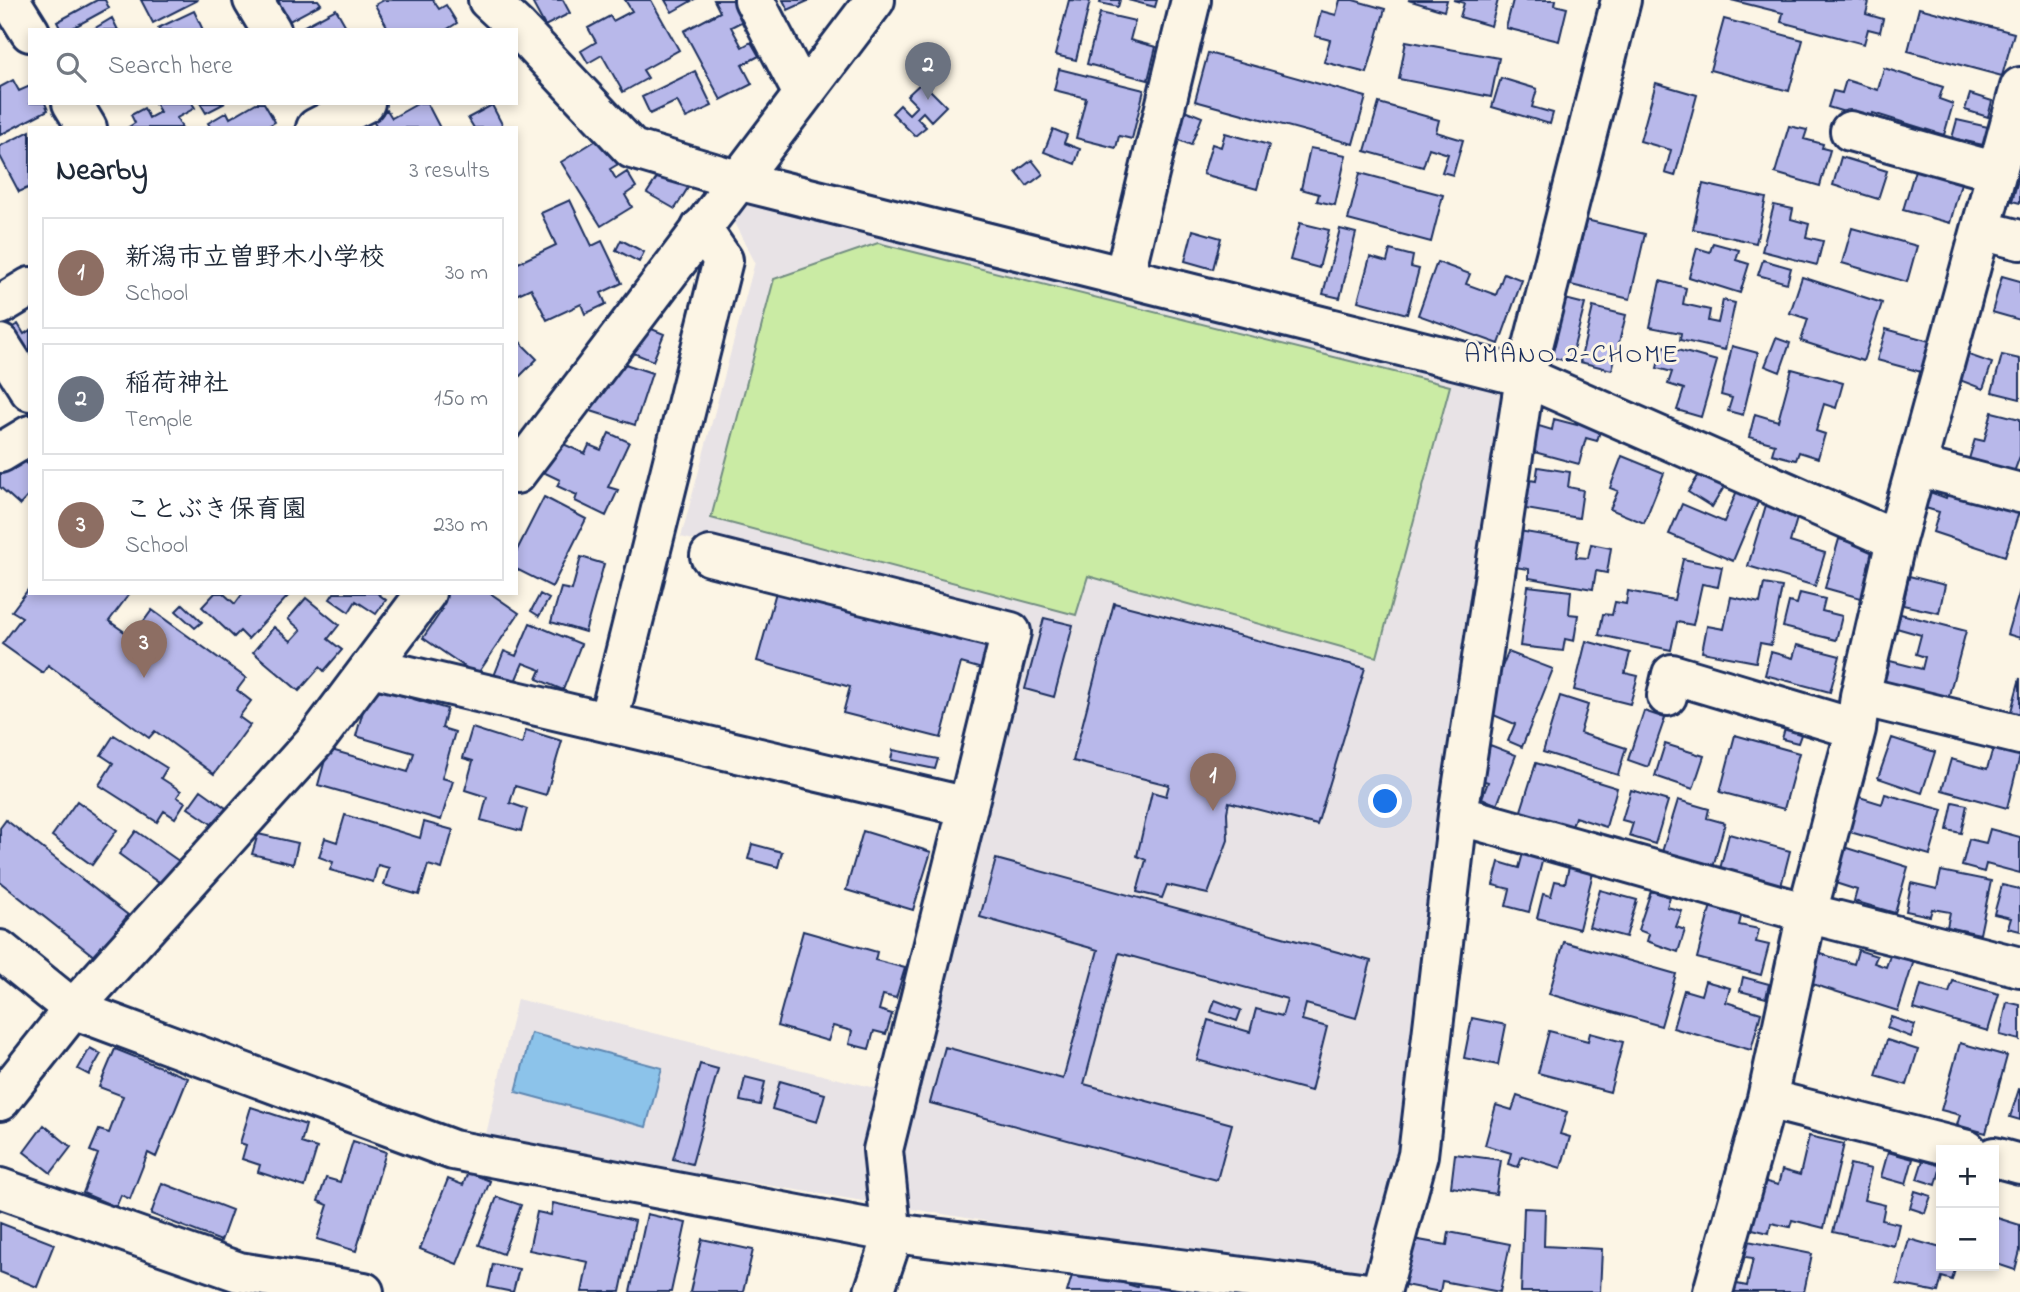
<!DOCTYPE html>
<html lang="en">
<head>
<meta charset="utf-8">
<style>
	:root { --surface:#fff; --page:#f6f6f7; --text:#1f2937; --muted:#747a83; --line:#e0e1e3; --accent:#d93025 }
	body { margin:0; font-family:"Indie Flower","Klee One",sans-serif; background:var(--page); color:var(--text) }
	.controls { position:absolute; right:21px; bottom:21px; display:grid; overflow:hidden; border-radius:0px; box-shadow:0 4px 10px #0003 }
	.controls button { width:63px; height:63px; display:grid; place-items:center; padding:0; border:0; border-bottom:2px solid var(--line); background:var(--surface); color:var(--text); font:35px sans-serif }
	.you { position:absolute; left:1386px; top:802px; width:24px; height:24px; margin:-18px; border:5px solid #fff; border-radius:50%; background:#1a73e8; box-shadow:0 0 0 10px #1a73e833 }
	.badge { display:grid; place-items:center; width:46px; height:46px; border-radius:50%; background:var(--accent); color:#fff; font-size:23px; font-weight:700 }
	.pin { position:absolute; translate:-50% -58px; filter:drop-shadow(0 2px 4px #0008) }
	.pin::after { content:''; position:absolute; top:37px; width:24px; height:21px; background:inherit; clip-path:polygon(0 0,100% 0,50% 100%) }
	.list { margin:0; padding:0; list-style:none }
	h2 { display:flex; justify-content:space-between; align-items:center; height:91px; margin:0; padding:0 28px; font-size:30px }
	h2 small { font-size:23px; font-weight:400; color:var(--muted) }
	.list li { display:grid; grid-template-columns:46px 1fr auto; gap:21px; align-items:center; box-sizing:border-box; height:112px; margin:0 14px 14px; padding:0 14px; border:2px solid var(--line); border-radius:0px }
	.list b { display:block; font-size:26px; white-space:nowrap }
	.list p { margin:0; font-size:23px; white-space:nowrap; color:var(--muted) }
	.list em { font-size:23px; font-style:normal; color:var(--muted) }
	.icon { flex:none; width:38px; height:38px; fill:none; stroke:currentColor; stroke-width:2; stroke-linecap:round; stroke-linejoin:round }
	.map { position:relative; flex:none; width:2020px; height:1292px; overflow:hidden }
	.search { position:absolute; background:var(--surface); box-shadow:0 4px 10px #0003; left:28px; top:28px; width:490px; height:77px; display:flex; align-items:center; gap:18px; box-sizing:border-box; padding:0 24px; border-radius:0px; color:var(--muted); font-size:26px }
	.panel { position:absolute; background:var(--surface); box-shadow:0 4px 10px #0003; left:28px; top:126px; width:490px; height:469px; border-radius:0px }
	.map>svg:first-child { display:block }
</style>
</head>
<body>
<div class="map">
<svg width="2020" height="1292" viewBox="0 0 2020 1292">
	<rect width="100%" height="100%" fill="#fcf5e5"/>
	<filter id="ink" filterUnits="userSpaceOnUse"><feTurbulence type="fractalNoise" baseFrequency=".0143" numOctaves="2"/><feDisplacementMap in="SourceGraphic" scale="14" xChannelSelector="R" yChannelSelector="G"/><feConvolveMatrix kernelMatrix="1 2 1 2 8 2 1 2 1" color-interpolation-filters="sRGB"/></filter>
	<g filter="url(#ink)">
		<!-- built -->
		<path fill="#e8e3e6" d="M757 197 1507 387 1398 1154 1369 1284 485 1139 517 999 903 1095 1030 623 681 537 755 262 732 219Z"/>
		<!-- green -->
		<path fill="#caeba4" stroke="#728d81" stroke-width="2" d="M878 243 1450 386 1377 657 1088 576 1076 615 711 518 774 279Z"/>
		<!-- water -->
		<path fill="#8cc3ea" stroke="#5f88b2" stroke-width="2" d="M531 1033 662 1068 646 1127 516 1092Z"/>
		<!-- building -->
		<path fill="#b8b8ea" stroke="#1b2f5e" stroke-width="2" d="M97 0H105L109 8 69 30H61L57 22Z
			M141 0H198L153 23Z
			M277 0H318L321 4 282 25 271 7 279 2Z
			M384 0H433L439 9 446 5 457 23 446 30H389L375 5Z
			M540 0H563L570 13 545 26 533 4Z
			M625 0H651L679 50 643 70 648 78 623 92 602 55 588 63 581 51 596 42 588 28 610 16 613 21 632 11Z
			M665 0H693L672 12Z
			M714 0H735L745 20 731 27 742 47 751 42 759 56 742 65 752 84 721 100 684 31 720 12Z
			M783 0H810L788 10Z
			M1069 0 1090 1 1076 60 1055 55Z
			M1101 0H1120L1118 7 1100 3Z
			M1128 0H1157L1155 7Z
			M1340 0H1353L1385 9 1367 73 1324 62 1330 40 1315 36 1321 11 1336 15Z
			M1408 0H1447L1444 11Z
			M1453 0H1498L1491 26 1460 17 1464 3Z
			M1513 0H1556L1555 5 1567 8 1559 41 1506 28Z
			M1731 0H1859L1869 2 1866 14 1883 19 1880 32 1868 29 1864 44 1781 22 1783 13Z
			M1919 8 2014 33 2002 76 1908 51Z
			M336 9 348 30H297Z
			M194 11 203 30H159L158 28Z
			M1100 13 1135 21 1130 40 1156 47 1148 80 1087 64Z
			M112 18 118 30H92Z
			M1724 19 1803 40 1789 91 1710 70Z
			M1406 41 1499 58 1491 97 1399 79Z
			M1208 53 1366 97 1353 144 1195 101Z
			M1884 68 1943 87 1939 99 1953 104 1944 135 1873 113 1871 120 1828 107 1833 91 1842 93 1846 80 1878 90Z
			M1059 69 1144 90 1132 139 1119 136 1116 148 1076 138 1086 98 1054 90Z
			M695 71 712 106 686 118 677 101 650 114 642 97Z
			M1501 78 1537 89 1532 107 1553 113 1550 124 1492 107Z
			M13 80 19 91 30 86V103H45L48 110 0 135V87Z
			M922 82 946 106 931 121 923 112 917 118 926 127 915 136 892 113 900 105 909 114 917 106 907 96Z
			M1656 83 1697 95 1675 176 1665 173 1671 150 1640 141Z
			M1970 94 1992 101 1988 117 1965 110Z
			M155 103H192L195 108 177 118 182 128H127L135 123 131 115 144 108 149 118 160 112Z
			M200 103H225L206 113Z
			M256 103H264L275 122 265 128H211L208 123 227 112 230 118Z
			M419 103H427L440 128H377L372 119 387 110 392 118Z
			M1379 103 1439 120 1436 132 1463 140 1453 175 1442 172 1448 154 1429 148 1423 167 1365 151Z
			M492 105 504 128H474L468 118Z
			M1177 107 1202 117 1191 145 1166 135Z
			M1957 120 1988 127 1983 145 1952 138Z
			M1789 126 1807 130 1804 139 1823 144 1822 148 1830 150 1820 186 1775 173Z
			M1053 129 1067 135 1064 143 1080 149 1075 164 1044 152Z
			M30 131V187L19 192 0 156V146Z
			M608 133 625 160 610 169 616 179 627 172 636 187 625 195 632 207 601 226 561 162Z
			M1225 133 1269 145 1257 189 1203 174 1212 144 1221 147Z
			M1310 148 1346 155 1335 205 1317 201 1319 194 1301 189Z
			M1841 157 1887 171 1878 199 1833 185Z
			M1032 160 1043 174 1027 186 1016 172Z
			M662 170 689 186 675 209 647 193Z
			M1915 170 1961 183 1950 223 1903 210Z
			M1360 173 1443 195 1431 242 1348 220Z
			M2020 173V203L2012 201Z
			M1703 184 1766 198 1756 243 1693 229Z
			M570 200 592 246 602 241 622 283 601 293 606 304 585 314 581 304 547 320 531 288 516 295V264L556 245 541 213Z
			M1774 205 1793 209 1791 219 1809 224 1806 237 1823 241 1817 265 1762 251Z
			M1586 220 1645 234 1630 299 1571 285Z
			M1300 223 1329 230 1319 268 1290 260Z
			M1852 228 1917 246 1907 282 1842 263Z
			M1340 229 1356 233 1340 298 1323 294Z
			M1193 230 1221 238 1213 269 1185 261Z
			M621 240 644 252 639 262 616 250Z
			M1713 243 1739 250 1736 260 1749 264 1740 293 1689 277 1697 248 1710 252Z
			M1390 250 1413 256 1411 267 1419 269 1407 314 1358 301 1370 257 1387 262Z
			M1763 260 1791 268 1787 283 1758 275Z
			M1437 262 1470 274 1466 284 1496 295 1504 273 1522 280 1499 344 1418 315Z
			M2002 276 2020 281V320L1992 312Z
			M1802 277 1882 303 1863 361 1801 341 1808 319 1790 313Z
			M1660 281 1686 288 1683 304 1710 310 1708 321 1718 323 1723 300 1735 303 1725 350 1680 340 1681 333 1650 327Z
			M1553 296 1585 304 1570 362 1539 354Z
			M1593 307 1626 315 1612 370 1580 362Z
			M18 324 24 334 30 330V376L0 334Z
			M642 325 664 334 653 361 631 352Z
			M1886 329 1933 342 1925 373 1877 360Z
			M516 338 537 359 516 380Z
			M1776 338 1790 343 1780 372 1765 366Z
			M1663 346 1717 361 1701 417 1677 410 1684 389 1668 384 1672 372 1657 368Z
			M1732 346 1758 353 1743 415 1728 411 1732 398 1721 395Z
			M1966 354 1992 363 1983 389 1957 379Z
			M2002 355 2020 359V399L1992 392Z
			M616 361 652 373 635 425 591 411 602 377Z
			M1792 369 1843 383 1836 408 1824 404 1816 431 1825 434 1818 458 1799 452 1796 460 1772 454 1775 444 1749 437 1755 414 1778 421Z
			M1992 412 2020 419V456L2014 472 1969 459 1975 439 1984 441Z
			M1579 414 1603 421 1597 441 1586 438 1579 464 1523 449 1529 423 1552 430 1554 419 1577 425Z
			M609 433 629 442 608 487 618 490 606 516 575 501 577 495 557 486 560 480 541 471 555 440 585 454 589 445 601 450Z
			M8 447 30 466V494L20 505 0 487V456Z
			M1622 456 1664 473 1644 523 1610 509 1618 491 1610 488Z
			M1538 467 1570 472 1568 487 1583 490 1579 518 1520 508 1524 479 1536 481Z
			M1704 467 1727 482 1712 507 1688 492Z
			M1741 481 1763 490 1733 561 1669 534 1682 504 1724 522Z
			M1949 489 2019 512 2005 556 1933 532 1939 512 1922 507 1927 491 1946 498Z
			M544 497 586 519 552 587 516 569V552Z
			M1766 505 1798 515 1790 542 1825 553 1815 586 1748 566Z
			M1513 530 1579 541 1576 557 1588 558 1591 544 1611 548 1607 573 1596 571 1593 589 1529 578V569L1507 566Z
			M1839 539 1874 549 1868 567 1877 569 1868 600 1825 588Z
			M581 557 604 564 585 632 551 622 561 588 572 590Z
			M1683 559 1722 567 1718 587 1702 584 1693 625 1677 622 1671 650 1599 635 1603 614 1612 615 1615 602 1626 604 1628 591 1674 600Z
			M1909 576 1945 585 1939 613 1903 605Z
			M779 581 997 640 989 671 961 663 941 738 843 713 850 687 757 661Z
			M1764 584 1782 587 1771 645 1760 643 1756 662 1702 652 1707 626 1724 629 1731 597 1760 603Z
			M1528 586 1571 591 1569 614 1578 615 1574 641 1565 639 1563 651 1520 646Z
			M30 587V593H130L109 621 132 637 152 610 246 678 237 690 251 701 239 717 250 725 214 774 155 731 149 738 48 665 43 673 2 644 22 617 12 611Z
			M2020 590V638L2007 634Z
			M215 593H223L235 604 243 593H291L248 639 240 631 234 637 202 607Z
			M334 593H377L386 600 376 614 356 601 349 612 330 599Z
			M443 593H490L519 613 477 675 423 638 442 610 435 605Z
			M1800 593 1825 599 1822 611 1842 616 1836 640 1783 627 1789 602 1797 604Z
			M540 594 549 599 539 616 531 611Z
			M306 598 339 625 328 639 342 650 324 671 320 667 299 691 253 652 274 627 291 641 301 630 288 619Z
			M1114 603 1365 668 1317 825 1229 802 1227 812 1228 840 1208 894 1167 885 1162 898 1137 892 1146 860 1137 856 1152 792 1166 796 1169 785 1073 761Z
			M183 604 202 622 195 628 176 611Z
			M1897 613 1966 631 1948 699 1884 682 1890 661 1922 669 1925 657 1916 654 1921 635 1893 627Z
			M1044 618 1073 625 1054 697 1025 689Z
			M530 623 581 644 563 690 537 679 541 670 523 663 514 684 494 676 504 651 516 656Z
			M1586 641 1630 653 1625 673 1638 676 1630 704 1574 690Z
			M1797 645 1840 656 1830 692 1765 675 1771 652 1793 658Z
			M1508 652 1553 669 1522 747 1508 741 1515 724 1484 711Z
			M2020 678V718L2010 715Z
			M370 686 447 709 442 728 455 732 442 778 453 781 441 820 318 785 328 749 408 772 414 753 356 736Z
			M1560 696 1588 705 1580 733 1626 748 1618 775 1543 752Z
			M1644 711 1665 718 1648 767 1628 760Z
			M1787 721 1804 726 1798 743 1782 739Z
			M472 728 522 744 526 730 562 741 546 795 515 786 510 803 527 809 521 831 481 820 487 797 465 790 473 761 463 758Z
			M114 735 167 768 161 778 181 791 177 797 185 802 175 818 164 811 157 822 99 785 113 763 101 755Z
			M1735 735 1799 753 1784 809 1720 792Z
			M1892 738 1935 752 1922 793 1878 778Z
			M1665 744 1704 756 1693 789 1655 776Z
			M1490 745 1516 755 1497 805 1482 798 1488 782 1477 779Z
			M1993 748 2020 756 2007 808 1942 790 1951 759 1987 769Z
			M893 750 938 759 935 769 891 760Z
			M1536 763 1617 788 1606 827 1575 817 1570 833 1519 817Z
			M201 790 226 808 213 825 188 808Z
			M1631 790 1668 801 1655 844 1629 836 1633 823 1622 820Z
			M1885 794 1943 810 1930 855 1843 830 1853 795 1882 804Z
			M1678 800 1709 809 1707 818 1725 823 1713 867 1662 852Z
			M77 801 117 830 92 865 52 836Z
			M1953 802 1967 805 1961 833 1947 830Z
			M345 815 420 838 424 822 453 830 442 869 428 865 419 895 384 885 389 868 378 865 373 882 330 870 333 862 319 857 325 838 337 842Z
			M6 820 128 915 95 957 0 882V828Z
			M1990 829 2020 837V873L1986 864 1984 872 1962 866 1969 839 1986 843Z
			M136 831 183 864 166 888 119 854Z
			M863 831 931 852 913 910 846 890Z
			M258 834 298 843 293 864 252 854Z
			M1729 834 1790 851 1781 886 1720 869Z
			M752 844 782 852 778 867 748 859Z
			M1837 845 1908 867 1895 913 1854 901 1857 890 1826 880Z
			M1523 853 1543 858 1529 912 1506 906 1510 889 1493 885 1499 862 1519 868Z
			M996 859 1371 961 1356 1018 1306 1004 1302 1020 1327 1027 1311 1091 1197 1060 1208 1020 1250 1032 1256 1009 1282 1016 1287 999 1119 953 1084 1084 1232 1124 1217 1180 930 1103 945 1047 1063 1079 1098 950 980 917Z
			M1570 863 1594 869 1579 929 1537 918 1543 894 1551 896 1555 881 1565 883Z
			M1941 871 1991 881 1980 934 1947 927 1950 912 1932 909 1930 916 1906 911 1911 883 1937 889Z
			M2002 885 2020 889V931L2008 928 2011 918 1994 914Z
			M1600 890 1637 900 1626 937 1589 927Z
			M1651 891 1670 897 1667 907 1682 911 1676 927 1685 930 1678 952 1647 941 1649 934 1638 930Z
			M1711 905 1742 913 1739 925 1759 929 1756 942 1769 945 1761 975 1697 958Z
			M803 931 877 952 875 960 905 968 896 998 883 995 879 1010 892 1014 886 1034 874 1031 869 1049 849 1044 852 1031 833 1026 828 1041 777 1026Z
			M1564 942 1676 974 1661 1026 1549 994Z
			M1893 947 1916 954 1898 1011 1809 983 1818 953 1854 964 1858 950 1877 956 1874 963 1886 967Z
			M1743 977 1769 984 1766 998 1740 991Z
			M1705 981 1730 988 1726 1002 1761 1013 1751 1050 1673 1028 1684 990 1701 995Z
			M1953 981 1999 994 1988 1031 1914 1009 1921 985 1949 993Z
			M1215 1000 1241 1010 1237 1021 1211 1012Z
			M2007 1002 2020 1005V1040L2000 1035Z
			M1891 1017 1915 1025 1911 1037 1887 1028Z
			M1472 1018 1506 1025 1498 1065 1464 1058Z
			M1549 1031 1588 1041 1590 1033 1623 1042 1610 1092 1538 1073Z
			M1887 1040 1918 1050 1907 1085 1876 1076Z
			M1960 1043 2007 1056 1986 1133 1957 1125 1960 1115 1941 1110Z
			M90 1048 101 1054 89 1075 78 1069Z
			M115 1049 188 1078 156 1157 148 1153 130 1199 121 1195 116 1207 83 1193 98 1154 90 1151 99 1130 109 1133 123 1096 99 1087Z
			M700 1064 718 1069 692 1164 673 1159Z
			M745 1077 765 1082 760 1105 740 1101Z
			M780 1081 825 1094 817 1122 772 1109Z
			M2019 1089 2020 1090V1120L2010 1117Z
			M1517 1096 1567 1112 1560 1134 1570 1137 1561 1168 1522 1156 1518 1167 1508 1164 1511 1153 1485 1145 1496 1105 1512 1110Z
			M251 1107 306 1125 301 1143 317 1148 305 1187 258 1172 260 1165 242 1159 246 1145 240 1143Z
			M44 1125 71 1147 51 1173 24 1152Z
			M1809 1136 1844 1144 1824 1228 1792 1220 1790 1227 1771 1223 1769 1233 1744 1227 1755 1179 1778 1185 1782 1170 1800 1175Z
			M353 1141 386 1152 356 1251 317 1239 328 1205 318 1201 326 1178 340 1182Z
			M1888 1152 1913 1159 1906 1184 1881 1177Z
			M1455 1154 1501 1160 1496 1194 1451 1187Z
			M1923 1160 1941 1166 1936 1185 1917 1179Z
			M1850 1164 1871 1169 1864 1200 1885 1205 1882 1220 1899 1224 1894 1246 1833 1232Z
			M468 1172 490 1181 457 1264 420 1249 448 1179 463 1185Z
			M162 1183 232 1210 221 1241 151 1214Z
			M1915 1191 1931 1196 1925 1213 1910 1208Z
			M497 1197 521 1205 503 1254 479 1245Z
			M553 1203 635 1221 620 1292H582L588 1262 529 1250 537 1212 551 1215Z
			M1524 1208 1545 1209 1544 1246 1602 1249 1600 1292H1521Z
			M647 1214 686 1223 671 1292H630Z
			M1994 1217 2020 1225V1251L2015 1270 1994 1263Z
			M0 1223 54 1244 37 1287 0 1272Z
			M1449 1232 1510 1244 1500 1292 1442 1281 1440 1292 1405 1285 1413 1239 1447 1245Z
			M702 1239 753 1250 743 1292H690Z
			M1909 1239 1941 1248V1266H1956L1952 1280 1942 1277 1938 1292 1897 1284Z
			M1748 1241 1812 1254 1804 1292H1724L1727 1282 1747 1286 1753 1258 1745 1257Z
			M493 1264 519 1269 513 1292 488 1287Z
			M1074 1269 1137 1287 1140 1277 1191 1292H1067Z"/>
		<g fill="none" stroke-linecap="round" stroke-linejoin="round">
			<!-- street casing -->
			<g stroke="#1b2f5e" stroke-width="44">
				<path id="street" d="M10 0 30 32
					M253 0 271 30
					M488 0 517 27 632 149 737 180 1525 377 1896 540
					M754 0 803 94
					M72 103 87 128
					M316 128 365 103
					M1850 131 1997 172
					M1981 230 2020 240
					M1124 277 1191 0
					M0 305 30 287
					M0 344 30 391
					M0 453 30 435
					M1916 466 2020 493
					M710 556 1011 632 883 1150 890 1219 894 1233 874 1292
					M371 667 968 807
					M1667 696 1672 674 1856 729
					M1860 696 2020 735
					M608 722 723 260 701 228
					M1458 815 1807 913 2020 967
					M0 950 73 1009 453 1150 894 1233 1361 1292
					M1767 1099 1967 1150
					M1994 1157 2020 1164
					M0 1188 239 1272 364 1292
					M1381 1292 1418 1155 1458 815 1525 377 1621 0
					M1713 1292 1767 1099 1807 913 1856 729 1860 696 1896 540 2020 87"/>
			</g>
			<!-- secondary casing -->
			<g stroke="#1b2f5e" stroke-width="44">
				<path id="secondary" d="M516 474 875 0
					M0 1101 73 1009 315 741 426 593"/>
			</g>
			<!-- street -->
			<use href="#street" stroke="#fcf5e5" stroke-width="38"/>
			<!-- secondary -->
			<use href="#secondary" stroke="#fcf5e5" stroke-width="38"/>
		</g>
	</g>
	<g text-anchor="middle" stroke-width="6" stroke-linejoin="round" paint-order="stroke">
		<!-- neighbourhood labels -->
		<g font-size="26" letter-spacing="2" fill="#1b2f5e" stroke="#fcf5e5">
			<text x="1572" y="362">AMANO 2-CHOME</text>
		</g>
	</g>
</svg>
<div class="controls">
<button>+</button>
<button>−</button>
</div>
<div class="you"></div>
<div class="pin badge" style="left:1213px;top:811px;background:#8d6e63">1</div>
<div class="pin badge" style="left:928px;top:100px;background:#6b7280">2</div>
<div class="pin badge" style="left:144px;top:678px;background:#8d6e63">3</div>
<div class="search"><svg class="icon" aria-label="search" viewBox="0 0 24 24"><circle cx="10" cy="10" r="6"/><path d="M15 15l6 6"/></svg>Search here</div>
<section class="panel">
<h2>Nearby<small>3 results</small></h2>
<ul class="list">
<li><span class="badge" style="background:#8d6e63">1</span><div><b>新潟市立曽野木小学校</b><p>School</p></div><em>30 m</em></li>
<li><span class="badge" style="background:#6b7280">2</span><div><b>稲荷神社</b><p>Temple</p></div><em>150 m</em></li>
<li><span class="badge" style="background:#8d6e63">3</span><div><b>ことぶき保育園</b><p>School</p></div><em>230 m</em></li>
</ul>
</section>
</div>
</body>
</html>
